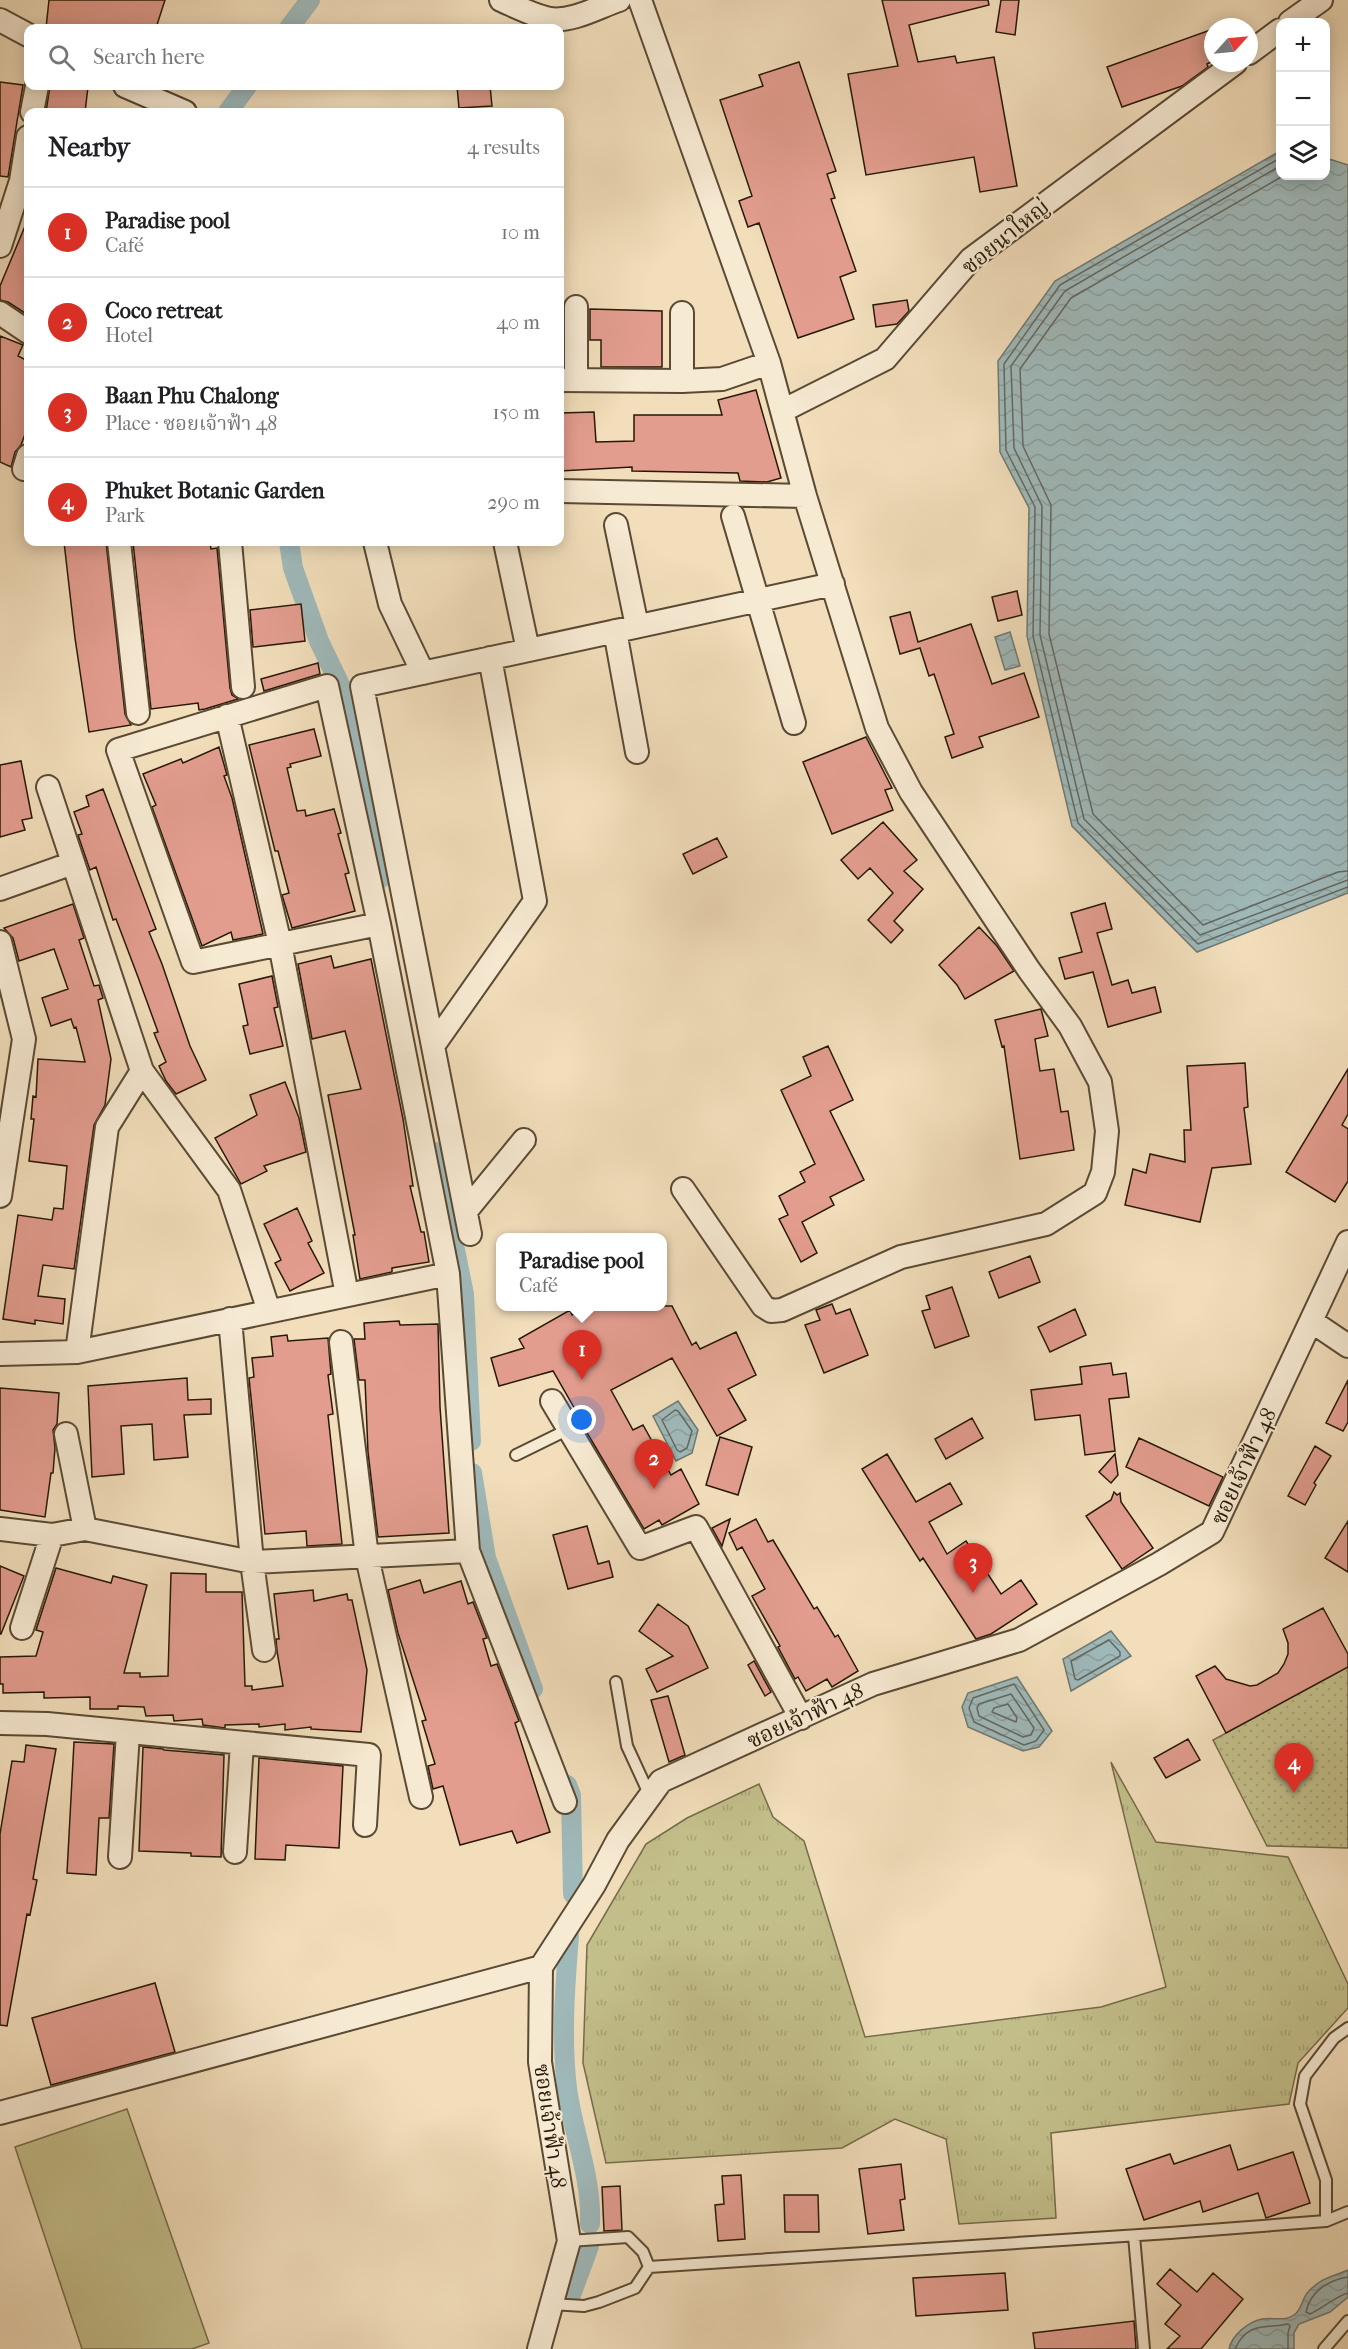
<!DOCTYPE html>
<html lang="en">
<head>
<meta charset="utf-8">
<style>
	:root { --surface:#fff; --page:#f2f2f2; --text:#202124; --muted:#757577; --line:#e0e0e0; --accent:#d93025 }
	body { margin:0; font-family:"IM FELL French Canon","Noto Serif Thai",serif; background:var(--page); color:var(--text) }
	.controls { position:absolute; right:18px; top:18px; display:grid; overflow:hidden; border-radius:12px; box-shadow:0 3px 15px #0003 }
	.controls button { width:54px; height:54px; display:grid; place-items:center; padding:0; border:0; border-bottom:2px solid var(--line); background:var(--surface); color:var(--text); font:30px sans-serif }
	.compass { position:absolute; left:1204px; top:18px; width:54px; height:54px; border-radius:50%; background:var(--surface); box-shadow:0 3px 15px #0003; rotate:63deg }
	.you { position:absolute; left:582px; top:1420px; width:21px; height:21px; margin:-15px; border:4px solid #fff; border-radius:50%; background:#1a73e8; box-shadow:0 0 0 9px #1a73e833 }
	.badge { display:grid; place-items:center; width:39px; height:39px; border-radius:50%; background:var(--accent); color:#fff; font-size:20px; font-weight:700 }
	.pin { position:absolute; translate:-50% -50px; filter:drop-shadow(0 2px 3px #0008) }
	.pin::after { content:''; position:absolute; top:32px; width:21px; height:18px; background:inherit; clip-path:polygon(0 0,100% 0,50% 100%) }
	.popup { position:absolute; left:496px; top:1233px; width:171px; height:78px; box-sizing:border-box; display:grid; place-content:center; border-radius:12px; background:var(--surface); filter:drop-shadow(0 2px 4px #0005); font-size:20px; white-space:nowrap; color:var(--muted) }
	.popup b { font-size:22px; color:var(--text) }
	.popup::after { content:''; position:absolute; left:50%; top:100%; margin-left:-12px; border:12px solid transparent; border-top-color:var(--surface) }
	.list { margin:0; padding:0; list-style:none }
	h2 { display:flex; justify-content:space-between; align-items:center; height:78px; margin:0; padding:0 24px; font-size:26px }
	h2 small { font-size:20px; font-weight:400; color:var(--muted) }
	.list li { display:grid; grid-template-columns:39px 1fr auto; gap:18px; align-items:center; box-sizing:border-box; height:90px; padding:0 24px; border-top:2px solid var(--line) }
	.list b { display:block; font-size:22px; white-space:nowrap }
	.list p { margin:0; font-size:20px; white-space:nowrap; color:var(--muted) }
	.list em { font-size:20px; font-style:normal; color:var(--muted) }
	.icon { flex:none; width:33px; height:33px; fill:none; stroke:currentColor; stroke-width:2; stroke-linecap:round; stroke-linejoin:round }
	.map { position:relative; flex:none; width:1348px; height:2349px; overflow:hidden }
	.search { position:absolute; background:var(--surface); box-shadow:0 3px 15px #0003; left:24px; top:24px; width:540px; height:66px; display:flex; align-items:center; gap:15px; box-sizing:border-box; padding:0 21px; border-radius:12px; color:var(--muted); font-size:22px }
	.panel { position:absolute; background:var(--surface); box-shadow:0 3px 15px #0003; left:24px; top:108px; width:540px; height:438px; border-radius:12px }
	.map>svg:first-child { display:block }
</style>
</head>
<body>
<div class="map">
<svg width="1348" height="2349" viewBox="0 0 1348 2349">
	<defs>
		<pattern id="grass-tufts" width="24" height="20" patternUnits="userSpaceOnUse" patternTransform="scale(1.5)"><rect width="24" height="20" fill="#c3bf8b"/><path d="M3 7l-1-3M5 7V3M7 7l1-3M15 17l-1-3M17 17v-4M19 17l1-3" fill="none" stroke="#a8a376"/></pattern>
		<pattern id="park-dots" width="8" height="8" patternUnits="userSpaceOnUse" patternTransform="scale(1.5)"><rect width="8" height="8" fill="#c3bf8b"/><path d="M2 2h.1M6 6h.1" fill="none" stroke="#a8a376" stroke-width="1.8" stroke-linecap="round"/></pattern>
		<pattern id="water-waves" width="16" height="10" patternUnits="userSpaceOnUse" patternTransform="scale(1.5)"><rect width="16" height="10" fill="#9fb9ba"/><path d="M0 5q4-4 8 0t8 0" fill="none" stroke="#899e9e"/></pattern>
	</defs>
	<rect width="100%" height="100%" fill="#f2debb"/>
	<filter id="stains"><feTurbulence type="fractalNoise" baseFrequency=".00333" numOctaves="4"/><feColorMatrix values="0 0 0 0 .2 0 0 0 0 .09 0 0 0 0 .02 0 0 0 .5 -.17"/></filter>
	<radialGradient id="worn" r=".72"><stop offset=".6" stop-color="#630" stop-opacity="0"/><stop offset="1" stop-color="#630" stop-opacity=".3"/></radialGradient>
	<!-- grass -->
	<path fill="url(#grass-tufts)" stroke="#756c49" stroke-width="1.5" d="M1111 1762 1156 1842 1288 1857 1348 1984V2008L1298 2063 1289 2104 1051 2133 1056 2218 959 2224 946 2139 895 2119 842 2148 606 2163 583 2063 587 1945 646 1844 687 1818 759 1784 773 1817 804 1841 865 2037 1101 2007 1166 1987Z"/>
	<!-- park -->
	<path fill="url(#park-dots)" stroke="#756c49" stroke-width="1.5" d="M1348 1667V1848L1267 1846 1213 1740Z"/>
	<!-- garden -->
	<path fill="#c3bf8b" stroke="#756c49" stroke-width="1.5" d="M127 2109 209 2343 192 2349H82L15 2147Z"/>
	<!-- water -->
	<path fill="url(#water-waves)" stroke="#6f7972" stroke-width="1.5" d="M1280 151V176H1326V158L1348 165V893L1197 952 1072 826 1027 636 1029 508 1000 452 998 361 1055 281Z
		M1010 632 1020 666 1005 670 995 637Z
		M678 1401 698 1430 692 1453 676 1461 653 1416Z
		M1111 1631 1131 1656 1071 1691 1063 1659Z
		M1017 1677 1052 1731 1039 1747 1023 1751 968 1727 962 1707 968 1693Z
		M1348 2270V2297L1330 2312 1299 2324 1294 2333V2349H1229C1232 2335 1248 2322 1262 2319 1272 2317 1284 2322 1294 2315 1302 2310 1302 2298 1308 2292 1322 2277 1332 2277 1348 2270Z"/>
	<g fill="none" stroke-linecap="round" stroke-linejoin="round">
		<!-- shore -->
		<path stroke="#636860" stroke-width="1.5" d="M1280 158 1060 285 1004 364 1006 450 1035 507 1033 636 1078 823 1198 944 1348 887
			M1280 166 1065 291 1011 366 1014 448 1042 506 1040 635 1084 819 1200 935 1348 880
			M1283 176 1071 298 1020 369 1023 446 1051 505 1049 634 1093 814 1203 925 1338 872 1348 871
			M675 1410 678 1411 692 1431 687 1448 680 1452 677 1450 662 1420Z
			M1109 1640 1120 1652V1656L1078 1680 1075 1679 1071 1661Z
			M1014 1684 1044 1730 1036 1741 1024 1745 974 1722 969 1708 973 1698Z
			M1011 1694 1034 1728 1031 1735 1023 1737 979 1716 977 1708 979 1704Z
			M1008 1704 1017 1718 1016 1722 992 1712 994 1708Z
			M1348 2277C1328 2280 1310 2292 1306 2312L1310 2314C1321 2309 1338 2295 1348 2293
			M1235 2349C1248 2321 1265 2329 1288 2324L1290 2326 1288 2333V2349"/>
		<!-- canal -->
		<path stroke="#9fb9ba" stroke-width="20" d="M289 28 310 0
			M228 112 247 86
			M289 542 293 568 319 641 341 687 380 879
			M435 1152 464 1294 471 1441
			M472 1473 486 1558 533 1689
			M567 1785 571 1795 573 1894
			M569 1936C565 1986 561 2038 567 2088 573 2134 592 2177 590 2224
			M571 2295 589 2246"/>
	</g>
	<!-- building -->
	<path fill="#e39d8f" stroke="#271807" stroke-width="1.5" d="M49 0H165L156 28H46Z
		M882 0H988L989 5 909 25 918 62 955 56 957 63 994 57 1017 186 980 192 974 157 866 175 848 74 898 66Z
		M1001 0H1019L1015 35 996 32Z
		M1213 29V61L1207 64 1208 67 1182 86 1122 107 1107 67Z
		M799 62 836 171 827 174 835 198 831 199 856 271 840 277 854 319 798 338 759 223 748 227 739 201 752 196 720 100 763 86 759 75Z
		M0 82 23 85 8 177 0 176Z
		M50 86 88 87 85 112H46Z
		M457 86H490L492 106 459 108Z
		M28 219V315L8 302 0 300V286Z
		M907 300 909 311 897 324 876 327 873 305Z
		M590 309 662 311V367H601V340H590Z
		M0 336 23 345 18 356 28 361V426L21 445 15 452 11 467 0 462Z
		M756 390 781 478 767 482 740 481 738 473 632 471V467L560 471V413L594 412 596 442 634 441V415H722L718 400Z
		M64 542H106L125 714 131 725 89 732 75 638Z
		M133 542H210L211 549 217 548 230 688 232 695 238 699 205 709 199 710 198 703 151 709Z
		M1017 591 1022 615 998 621 992 597Z
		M301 604 305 641 253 647 250 610Z
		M910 612 918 642 971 624 992 684 1024 673 1039 717 979 737 983 747 952 758 945 737 954 734 934 674 929 676 920 648 900 654 890 617Z
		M318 663 320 674 264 691 261 679Z
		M314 729 321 756 290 764 291 767 287 768 297 811 305 810 306 816 334 809 341 833 338 834 349 873 345 874 355 911 292 928 282 895 289 893 278 851H275L249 745Z
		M866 737 892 788 885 790 893 810 832 834 803 762Z
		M219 747 227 775 224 776 232 798 263 934 233 940 231 932 202 946 152 807 156 805 143 774 181 759 183 763Z
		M21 761 32 818 22 820 25 830 0 837V765Z
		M103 789 156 929 149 932 162 964 190 1046 206 1080 176 1094 166 1081 159 1066 166 1062 154 1033 158 1032 138 977 116 919 113 920 96 867 90 870 78 835 82 834 74 812 89 806 86 796Z
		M883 822 917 860 904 871 923 889 894 921 903 930 891 943 868 920 893 893 870 868 858 879 841 860Z
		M717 838 727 857 693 874 683 854Z
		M1105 903 1112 929 1097 933 1112 985 1128 980 1132 993 1155 987 1161 1012 1108 1027 1093 972 1065 979 1059 958 1082 952 1071 913Z
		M73 904 84 938 79 940 94 986 99 985 103 998 98 1000 111 1059 105 1105 94 1125 74 1269 43 1265 38 1296 65 1299 63 1324 35 1320V1324L3 1319 18 1215 52 1220 54 1208 63 1209 67 1166 29 1161 34 1119H31L33 1096 36 1097 38 1059 85 1062 76 1027 74 1028 71 1019 51 1026 42 998 68 989 54 949 19 961 13 938 4 928Z
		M979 927 997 946 1014 971 965 999 957 985 939 965Z
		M331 956 334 968 371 959 403 1119 413 1186H410L421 1232H424L429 1262 392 1268V1272L360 1279 353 1235H355L328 1095 361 1089 345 1031 312 1039 298 964Z
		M272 976 278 1007 274 1008 283 1046 250 1054 243 1026 248 1025 239 984Z
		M1041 1009 1048 1036 1035 1039 1040 1071 1054 1069 1061 1112 1068 1111 1074 1150 1020 1159 1004 1046 1002 1047 995 1020Z
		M828 1046 853 1100 830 1111 864 1180 830 1197 834 1205 802 1222 817 1253 801 1262 779 1219 788 1215 779 1196 805 1182 800 1172 815 1164 781 1090 811 1076 803 1057Z
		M1245 1063 1248 1107 1244 1108 1251 1164 1212 1168 1200 1222 1125 1205 1133 1169 1146 1173 1150 1154 1185 1162 1184 1130H1191L1187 1066Z
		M1348 1069V1114L1342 1125 1348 1129V1181L1335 1202 1286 1172Z
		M285 1082 299 1118 306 1152 264 1166 267 1171 241 1184 215 1138 257 1115 250 1095Z
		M297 1208 312 1241 308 1243 324 1273 290 1291 275 1263 281 1260 264 1224Z
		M1030 1256 1040 1282 999 1298 989 1272Z
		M952 1287 969 1336 935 1348 922 1311 930 1309 926 1296Z
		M832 1304 836 1314 850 1309 868 1355 824 1373 805 1325 820 1320 816 1310Z
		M587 1306H672L692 1345 696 1342 700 1349 736 1332 756 1375 728 1389 746 1420 717 1436 672 1358 611 1390 633 1430 643 1425 671 1475 681 1469 699 1504 662 1525 659 1520 644 1529 583 1426 584 1425 553 1371 499 1386 491 1358 524 1348 519 1339 570 1310 572 1315Z
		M1075 1309 1086 1335 1050 1352 1038 1327Z
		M399 1321 400 1325 438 1324 440 1407 449 1533 378 1537 368 1452 365 1380H359L354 1339H365L364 1323Z
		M287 1335 288 1341 328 1338 331 1374 328 1375 333 1414 328 1415 342 1544 307 1546 306 1531 265 1534 249 1378 254 1377 252 1358 273 1356 271 1337Z
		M1111 1363 1113 1375 1126 1373 1129 1397 1109 1399 1115 1451 1085 1455 1080 1415 1035 1420 1031 1390 1082 1384 1080 1367Z
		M187 1378 188 1400 211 1399V1414L184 1415 188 1457 154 1460 152 1424 121 1426 124 1474 92 1477 88 1386Z
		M1348 1380V1422L1343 1431 1326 1423Z
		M0 1388 59 1393 57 1424 53 1430 55 1448 53 1473H51L45 1517 0 1510Z
		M972 1418 983 1438 946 1459 935 1439Z
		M720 1437 752 1447 738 1495 706 1485Z
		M1139 1438 1223 1477 1209 1506 1126 1467Z
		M1315 1446 1331 1456 1314 1483 1316 1485 1305 1505 1288 1496Z
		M887 1454 916 1502 950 1483 962 1504 929 1522 947 1554 966 1541 1001 1594 1021 1580 1037 1604 991 1634 976 1639 923 1558 920 1561 862 1469Z
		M1115 1454 1118 1475 1111 1483 1099 1472Z
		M1114 1492 1117 1495 1120 1493 1121 1502 1153 1548 1122 1569 1086 1516 1111 1500Z
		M730 1519 722 1546 712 1528Z
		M756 1519 768 1542 773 1540 814 1609 817 1607 835 1637 838 1635 858 1671 832 1687 827 1679 806 1691 798 1677 795 1679 778 1647 780 1646 752 1596 765 1589 742 1547 737 1550 729 1533Z
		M1348 1521V1572L1325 1558Z
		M587 1526 598 1564 609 1561 613 1577 568 1589 553 1535Z
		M0 1566 24 1576 1 1634H0Z
		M56 1568 111 1583 113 1576 147 1585 124 1673H140V1677L168 1676 171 1573 206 1574V1592H242L245 1686H252V1690L283 1686 277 1651 276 1639H279L274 1594 313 1590 314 1601 347 1594 348 1600H352L367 1670 361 1732 311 1729V1727L285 1730V1724L259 1727V1724L225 1725V1728L203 1725 202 1719 174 1721 173 1715 146 1716 144 1707 118 1706V1709H90V1697L44 1698V1692L3 1693V1684H0V1657L36 1656 43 1632 36 1630Z
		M420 1580 424 1593 461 1581 468 1604 473 1602 487 1638 483 1639 491 1666 497 1664 519 1721 515 1723 550 1832 517 1843 512 1831 460 1845 443 1786 433 1789 428 1766 435 1764 422 1721 426 1720 398 1633 388 1590Z
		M658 1604 688 1626 708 1668 657 1692 646 1669 673 1656 639 1631Z
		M1323 1608 1348 1654V1667L1226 1733 1196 1676 1215 1666 1226 1679 1250 1686 1257 1685 1278 1673 1284 1664 1288 1654V1643L1283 1629Z
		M754 1661 771 1692 765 1696 748 1665Z
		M668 1696 685 1755 669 1762 651 1700Z
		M1188 1739 1200 1760 1166 1778 1154 1758Z
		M74 1742 114 1744 109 1818H99L96 1875 67 1873Z
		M26 1745 56 1749 33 1879 37 1880 30 1915 27 1914 7 2026 0 2025V1834L12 1761 24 1762Z
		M143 1747 163 1749 164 1750 224 1755 221 1857 191 1856V1853L139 1851Z
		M259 1758 343 1766 339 1848 286 1845 285 1860 255 1859Z
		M155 1983 175 2052 51 2085 32 2018Z
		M1230 2145 1238 2170 1293 2152 1310 2203 1266 2218 1258 2193 1203 2212 1200 2201 1144 2220 1126 2169 1170 2154 1174 2164Z
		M901 2164 905 2199 900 2200 904 2230 868 2234 859 2169Z
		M741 2175 745 2239 718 2241 715 2205 724 2204 722 2176Z
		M620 2186 622 2230 604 2231 602 2187Z
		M784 2195H818L819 2232H785Z
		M1170 2269 1197 2292 1213 2273 1243 2299 1201 2349H1167L1180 2336 1165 2324 1181 2305 1157 2284Z
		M1005 2273 1008 2310 916 2316 913 2278Z
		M1134 2321 1136 2349H1035L1033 2333Z"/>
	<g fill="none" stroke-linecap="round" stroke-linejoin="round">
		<!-- lane casing -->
		<g stroke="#5a4a34" stroke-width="14">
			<path id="lane" d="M516 1455 569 1429
				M616 1682 627 1746 650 1796
				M1326 2221 1348 2212
				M1134 2236 1144 2349
				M569 2241 628 2237 643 2252 649 2267 1170 2233 1326 2221V2180L1300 2104 1305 2076 1334 2038 1348 2028
				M551 2304 584 2306 599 2302 635 2288 649 2267
				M1324 2349 1348 2321"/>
		</g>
		<!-- street casing -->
		<g stroke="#5a4a34" stroke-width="26">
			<path id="street" d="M501 0C517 7 534 16 550 19 573 22 598 7 619 0
				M640 0 769 363 805 496 877 728 911 792 1029 970 1070 1026 1100 1082 1107 1131 1103 1172 1095 1193 1046 1224 901 1257 782 1310 771 1311 763 1306 683 1189
				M0 20 28 35
				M1290 22 1321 0
				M1249 53 1280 30
				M125 86 185 112
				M32 112 37 86
				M0 246 21 181 28 137
				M0 313 28 332
				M682 313V381
				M560 380 682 381 722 379 769 363
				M576 380V307
				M782 411 885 359 971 259 1235 63
				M24 469 28 456
				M560 491 805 496
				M733 516 794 723
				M616 525 637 626
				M119 542 138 713
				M230 542 243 687
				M375 542 390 604 423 673
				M505 542 528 650
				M615 631 637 752
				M227 716 280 944 347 1295
				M48 787 142 1071 229 1190 269 1311
				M0 889 73 863
				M379 924 193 962 118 750 327 686 379 924 448 1274 468 1551 565 1802
				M0 942 24 1039 0 1196
				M433 1046 535 901 490 658
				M466 1211 524 1140
				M470 1234 362 686 833 584
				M230 1319 252 1562 264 1650
				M1311 1321 1348 1346
				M341 1342 367 1557 421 1797
				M77 1352 107 1127 142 1071
				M0 1354 77 1352 448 1274
				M552 1401 640 1548 696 1527 801 1718
				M66 1434 85 1529
				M0 1529 52 1535 85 1529 252 1562 468 1551
				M22 1628 52 1535
				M0 1723 47 1724 369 1755 365 1825
				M235 1852 242 1743
				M120 1857 128 1733
				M0 2113 541 1967
				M539 2349 569 2241 540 2062 541 1967 594 1885 618 1840 661 1781 873 1684 1019 1640 1159 1564 1212 1532 1348 1242"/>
		</g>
		<!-- lane -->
		<use href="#lane" stroke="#f7ead3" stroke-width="10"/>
		<!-- street -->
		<use href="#street" stroke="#f7ead3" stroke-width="22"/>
	</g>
	<g text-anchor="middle" stroke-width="4.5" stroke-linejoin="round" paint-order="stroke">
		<!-- street labels -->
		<g font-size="22" fill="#271807" stroke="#f7ead3">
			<text transform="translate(1005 236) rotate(-39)" y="8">ซอยนาใหญ่</text>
			<text transform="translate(1243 1466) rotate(-65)" y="8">ซอยเจ้าฟ้า 48</text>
			<text transform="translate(805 1715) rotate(-25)" y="8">ซอยเจ้าฟ้า 48</text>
			<text transform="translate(551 2126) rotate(82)" y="8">ซอยเจ้าฟ้า 48</text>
		</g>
	</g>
	<rect width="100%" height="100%" filter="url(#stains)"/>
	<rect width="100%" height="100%" fill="url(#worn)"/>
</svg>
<div class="controls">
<button>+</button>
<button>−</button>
<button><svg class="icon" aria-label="layers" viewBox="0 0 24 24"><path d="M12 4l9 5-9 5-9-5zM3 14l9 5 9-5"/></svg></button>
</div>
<svg class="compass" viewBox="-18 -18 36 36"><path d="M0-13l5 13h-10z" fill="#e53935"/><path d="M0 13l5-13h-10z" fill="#757577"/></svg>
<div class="you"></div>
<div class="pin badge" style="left:582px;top:1380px">1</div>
<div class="popup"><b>Paradise pool</b>Café</div>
<div class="pin badge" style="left:654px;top:1489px">2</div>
<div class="pin badge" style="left:973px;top:1593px">3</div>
<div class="pin badge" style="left:1294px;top:1793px">4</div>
<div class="search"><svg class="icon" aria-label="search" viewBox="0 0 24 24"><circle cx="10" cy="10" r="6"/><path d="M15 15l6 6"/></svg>Search here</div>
<section class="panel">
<h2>Nearby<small>4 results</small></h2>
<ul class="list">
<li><span class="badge">1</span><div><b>Paradise pool</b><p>Café</p></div><em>10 m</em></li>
<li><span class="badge">2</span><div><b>Coco retreat</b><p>Hotel</p></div><em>40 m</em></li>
<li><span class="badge">3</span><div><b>Baan Phu Chalong</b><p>Place · ซอยเจ้าฟ้า 48</p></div><em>150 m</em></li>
<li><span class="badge">4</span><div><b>Phuket Botanic Garden</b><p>Park</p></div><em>290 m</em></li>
</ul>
</section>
</div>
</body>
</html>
